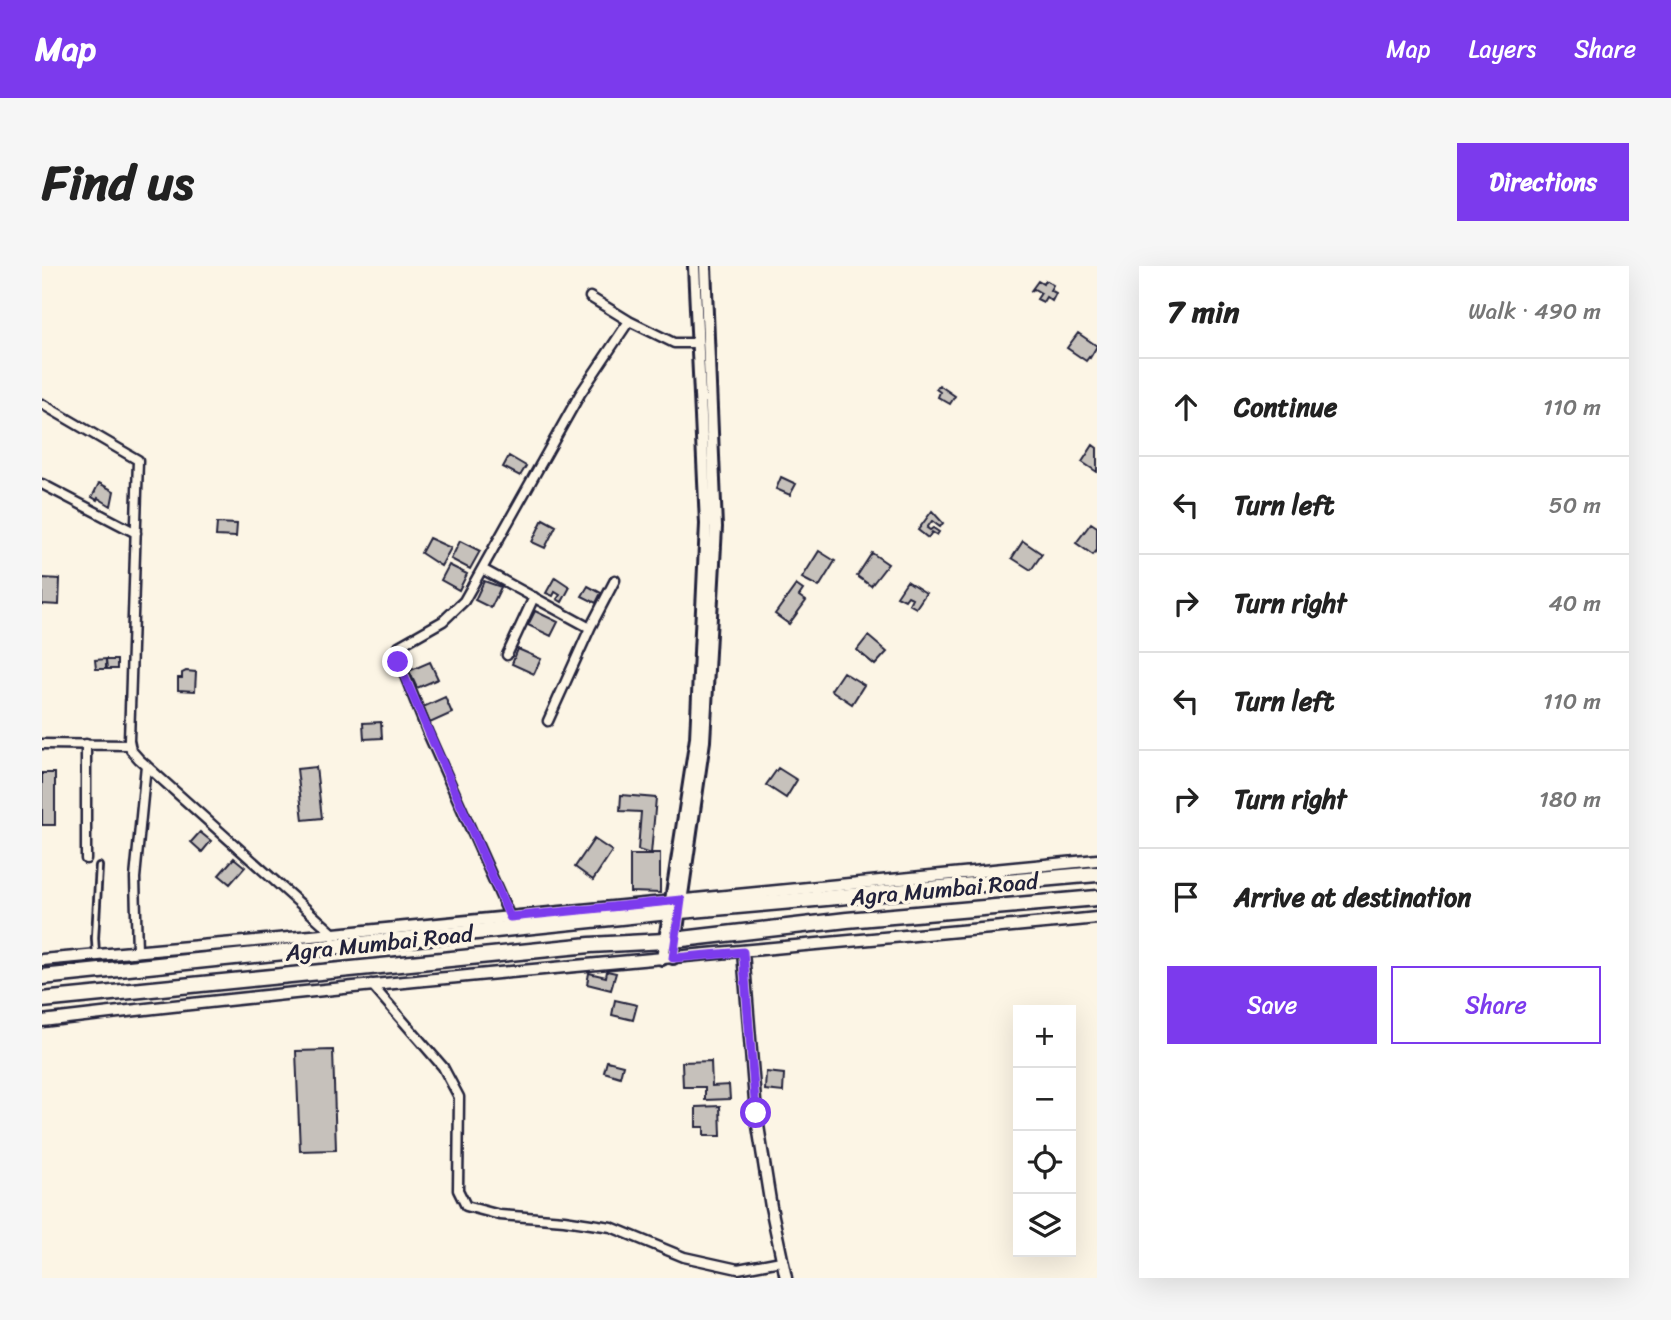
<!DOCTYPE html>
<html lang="en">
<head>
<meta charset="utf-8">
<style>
	:root { --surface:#fff; --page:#f6f6f6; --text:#222; --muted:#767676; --line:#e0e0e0; --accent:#7c3aed }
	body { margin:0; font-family:Sriracha,sans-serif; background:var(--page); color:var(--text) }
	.controls { position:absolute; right:21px; bottom:21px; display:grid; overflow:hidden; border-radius:0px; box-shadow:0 7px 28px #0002 }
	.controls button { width:63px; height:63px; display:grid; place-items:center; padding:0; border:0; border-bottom:2px solid var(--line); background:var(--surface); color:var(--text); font:35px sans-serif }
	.stop { position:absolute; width:21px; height:21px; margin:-16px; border:5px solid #7c3aed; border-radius:50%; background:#fff }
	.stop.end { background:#7c3aed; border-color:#fff; box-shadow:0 2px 7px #0008 }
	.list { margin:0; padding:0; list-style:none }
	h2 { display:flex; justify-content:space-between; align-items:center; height:91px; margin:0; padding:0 28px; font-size:30px }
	h2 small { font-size:23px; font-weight:400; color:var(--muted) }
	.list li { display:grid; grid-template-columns:46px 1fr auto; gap:21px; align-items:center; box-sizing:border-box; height:98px; padding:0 28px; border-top:2px solid var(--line) }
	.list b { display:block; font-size:26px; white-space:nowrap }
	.list em { font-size:23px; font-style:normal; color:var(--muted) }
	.actions { display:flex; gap:14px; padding:21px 28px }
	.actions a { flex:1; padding:16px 0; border:2px solid var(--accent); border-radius:0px; text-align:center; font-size:24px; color:var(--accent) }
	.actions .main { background:var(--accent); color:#fff }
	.icon { flex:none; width:38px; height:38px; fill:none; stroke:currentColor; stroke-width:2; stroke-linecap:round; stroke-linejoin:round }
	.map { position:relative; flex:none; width:1055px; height:1012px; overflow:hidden; border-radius:0px }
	header { display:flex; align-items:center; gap:42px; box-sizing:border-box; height:98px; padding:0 35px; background:var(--accent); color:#fff }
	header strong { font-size:33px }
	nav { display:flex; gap:38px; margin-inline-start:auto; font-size:24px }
	.intro { display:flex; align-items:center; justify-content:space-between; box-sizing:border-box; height:168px; padding:0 42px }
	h1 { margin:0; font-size:49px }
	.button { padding:18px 32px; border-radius:0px; background:var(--accent); color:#fff; font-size:24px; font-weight:700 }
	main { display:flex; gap:42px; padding:0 42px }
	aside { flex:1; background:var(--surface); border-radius:0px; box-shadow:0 7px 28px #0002 }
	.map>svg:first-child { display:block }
</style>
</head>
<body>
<header>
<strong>Map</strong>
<nav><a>Map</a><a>Layers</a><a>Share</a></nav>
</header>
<div class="intro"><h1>Find us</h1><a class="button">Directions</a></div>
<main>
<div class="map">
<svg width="1055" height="1012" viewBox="0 0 1055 1012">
	<rect width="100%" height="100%" fill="#fcf5e5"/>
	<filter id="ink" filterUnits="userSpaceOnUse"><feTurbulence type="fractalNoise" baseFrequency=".0143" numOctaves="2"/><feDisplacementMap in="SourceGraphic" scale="14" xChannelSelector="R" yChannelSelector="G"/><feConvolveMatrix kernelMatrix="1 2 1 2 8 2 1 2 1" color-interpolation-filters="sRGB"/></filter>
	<g filter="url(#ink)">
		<!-- building -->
		<path fill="#c6c1bb" stroke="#22223b" stroke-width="2" d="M1003 14 1011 19 1008 24 1014 27 1010 35 1004 31 1001 36 995 33 999 27 992 23 988 26 996 15 1001 18Z
			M1036 67 1055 80 1048 92 1047 91 1044 95 1025 82Z
			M897 119 913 130 908 138 896 131 898 126 894 123Z
			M1051 179 1055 182V206L1040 196Z
			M467 190 484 200 478 210 461 201Z
			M739 211 754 218 748 229 734 223Z
			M57 217 72 225 69 240 56 232 55 234 50 231Z
			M890 245 901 257 898 261 890 255 885 262 888 264 891 262 897 266 895 269 890 266 886 272 876 264Z
			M501 253 514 260 503 282 490 276Z
			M175 257 195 258 194 271 174 270Z
			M1049 257 1055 261V284L1051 289 1034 277Z
			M387 272 409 282 399 300 379 287Z
			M418 275 438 285 428 303 409 293Z
			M981 275 1000 288 989 304 970 292Z
			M777 285 793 295 777 321 760 312Z
			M830 287 846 298 829 320 815 310Z
			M407 299 425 308 417 324 399 314Z
			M513 311 528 321 520 336 515 333 518 329 513 326 511 330 504 327Z
			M0 312 18 313 17 339 0 338Z
			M442 315 459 321 449 342 433 334Z
			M865 315 884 327 874 342 867 338 870 332 866 330 863 334 855 330Z
			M754 319 761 324 757 330 764 335 747 358 733 348Z
			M546 320 559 327 554 337 540 330Z
			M493 345 516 356 509 370 486 359Z
			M826 370 845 386 833 399 815 384Z
			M476 383 499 393 492 408 470 398Z
			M64 393V403H54L53 394Z
			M64 394H75V403H65Z
			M388 396 396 413 375 422 367 405Z
			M144 405 154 406 153 425 136 424V412H140V407Z
			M801 406 822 419 810 438 789 424Z
			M403 431 410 447 388 457 381 441Z
			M339 456 340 472 322 473 321 457Z
			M274 501 280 552 261 554 255 503Z
			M736 502 755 514 744 532 724 519Z
			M0 507H13V559H0Z
			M579 529 614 532 609 588 596 584 599 546 578 545Z
			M158 566 169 575 160 586 149 576Z
			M552 573 570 585 551 614 533 601Z
			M610 587H618V627L588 626V589H610Z
			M192 592 203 601 188 618 177 609Z
			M565 705 574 707 569 724 545 718 547 707 564 711Z
			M573 734 595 739 591 754 570 749Z
			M291 784 294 884 258 885 254 785Z
			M565 795 581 799 578 811 562 806Z
			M669 795 670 820 687 819 688 833 663 834V821H641L640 796Z
			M724 806 742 808 741 826 723 824Z
			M678 840 679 870H662V861H654V841Z"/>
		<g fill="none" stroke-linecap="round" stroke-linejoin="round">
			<!-- service casing -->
			<g stroke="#22223b" stroke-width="10">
				<path id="service" d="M54 689 53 672 57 600"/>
			</g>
			<!-- minor casing -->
			<g stroke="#22223b" stroke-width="13">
				<path id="minor" d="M548 31 587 55 632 77H656
					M0 138 96 194 87 474 89 484 97 493 292 668
					M0 218 94 267
					M440 303 548 362 506 455
					M548 362 573 314
					M465 389 492 331
					M0 478 88 479
					M44 478V593
					M468 651 385 465 354 387 357 380 401 355 422 335 538 128 587 55
					M95 685 93 612 104 499
					M329 718 401 801 417 831 416 924 424 940 458 949 522 954 569 961 642 991 696 1003 739 995"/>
			</g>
			<!-- tertiary casing -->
			<g stroke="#22223b" stroke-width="15">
				<path id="tertiary" d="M701 686 714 847 729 941 744 1012
					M0 694 292 668 1055 594
					M0 755C351 713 703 686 1055 652"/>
			</g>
			<!-- secondary casing -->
			<g stroke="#22223b" stroke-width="16">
				<path id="secondary" d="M631 692 662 475 674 261 663 0
					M620 693 654 472 664 258 652 0"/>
			</g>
			<!-- trunk casing -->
			<g stroke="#22223b" stroke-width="19">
				<path id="trunk" d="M0 711 627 646 1055 608
					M0 734 548 679 623 675 805 654 1055 632"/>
			</g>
			<!-- service -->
			<use href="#service" stroke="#fcf5e5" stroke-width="4.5"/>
			<!-- minor -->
			<use href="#minor" stroke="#fcf5e5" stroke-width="8"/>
			<!-- tertiary -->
			<use href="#tertiary" stroke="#fcf5e5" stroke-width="10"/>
			<!-- secondary -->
			<use href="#secondary" stroke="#fcf5e5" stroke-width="10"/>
			<!-- trunk -->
			<use href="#trunk" stroke="#fcf5e5" stroke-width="14"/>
		</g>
	</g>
	<g fill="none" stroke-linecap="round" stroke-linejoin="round" filter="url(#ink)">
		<!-- route -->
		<path stroke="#7c3aed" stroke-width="9" d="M356 396 468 651 639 634 631 692 701 686 714 847"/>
	</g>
	<g text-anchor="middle" stroke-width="7" stroke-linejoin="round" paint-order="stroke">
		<!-- street labels -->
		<g font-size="23" fill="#22223b" stroke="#fcf5e5">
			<text transform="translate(902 623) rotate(-5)" y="8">Agra Mumbai Road</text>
			<text transform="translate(337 677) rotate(-6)" y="8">Agra Mumbai Road</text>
		</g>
	</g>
</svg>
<div class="controls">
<button>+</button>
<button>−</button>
<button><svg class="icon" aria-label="locate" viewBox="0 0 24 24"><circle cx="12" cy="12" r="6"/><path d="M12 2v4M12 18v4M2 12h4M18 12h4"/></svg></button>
<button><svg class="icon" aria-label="layers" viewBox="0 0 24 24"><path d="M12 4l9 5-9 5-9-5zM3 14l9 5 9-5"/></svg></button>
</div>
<div class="stop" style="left:714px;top:847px"></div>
<div class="stop end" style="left:356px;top:396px"></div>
</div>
<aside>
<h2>7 min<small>Walk · 490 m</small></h2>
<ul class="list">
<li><svg class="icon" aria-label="ahead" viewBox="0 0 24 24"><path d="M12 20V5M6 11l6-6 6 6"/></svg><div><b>Continue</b></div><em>110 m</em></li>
<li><svg class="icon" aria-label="left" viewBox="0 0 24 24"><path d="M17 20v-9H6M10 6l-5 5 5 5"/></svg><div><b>Turn left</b></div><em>50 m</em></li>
<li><svg class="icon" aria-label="right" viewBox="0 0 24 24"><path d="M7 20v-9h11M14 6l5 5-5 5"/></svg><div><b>Turn right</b></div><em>40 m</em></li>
<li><svg class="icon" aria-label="left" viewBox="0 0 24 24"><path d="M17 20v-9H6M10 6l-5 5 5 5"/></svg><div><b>Turn left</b></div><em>110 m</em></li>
<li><svg class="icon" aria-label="right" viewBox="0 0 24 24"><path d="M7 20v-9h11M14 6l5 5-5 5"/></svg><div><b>Turn right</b></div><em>180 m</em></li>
<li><svg class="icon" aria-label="arrive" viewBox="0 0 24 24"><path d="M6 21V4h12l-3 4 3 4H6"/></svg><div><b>Arrive at destination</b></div></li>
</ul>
<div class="actions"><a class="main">Save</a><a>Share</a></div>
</aside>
</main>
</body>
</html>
